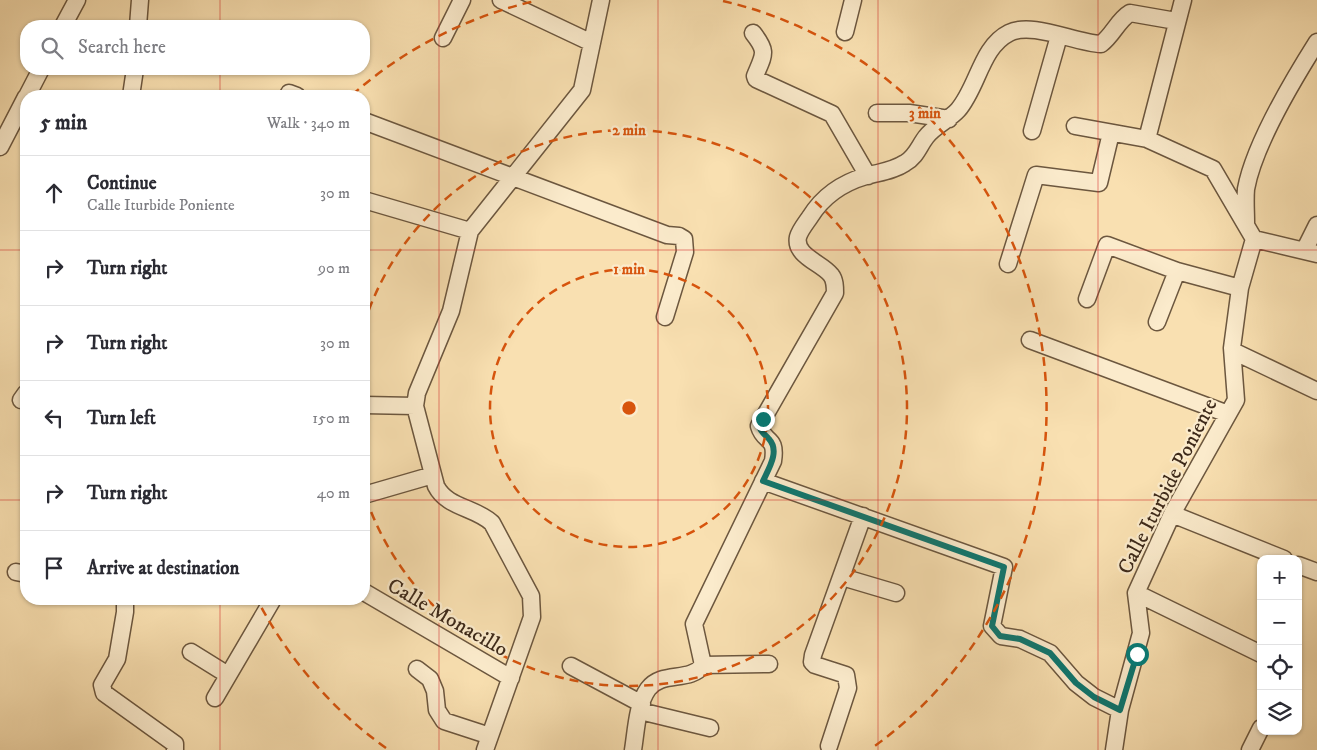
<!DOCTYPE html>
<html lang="en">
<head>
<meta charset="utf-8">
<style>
	:root { --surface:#fff; --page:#f7f7f7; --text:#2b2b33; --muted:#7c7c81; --line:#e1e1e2 }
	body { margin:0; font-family:"IM FELL DW Pica",serif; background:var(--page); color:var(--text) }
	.controls { position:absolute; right:15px; bottom:15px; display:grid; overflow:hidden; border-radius:10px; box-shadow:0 1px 4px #0004 }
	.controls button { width:45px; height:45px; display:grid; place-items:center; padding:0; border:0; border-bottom:1px solid var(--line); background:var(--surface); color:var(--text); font:25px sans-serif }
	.stop { position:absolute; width:15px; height:15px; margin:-11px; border:4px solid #0f766e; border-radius:50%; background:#fff }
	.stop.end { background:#0f766e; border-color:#fff; box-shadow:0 1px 5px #0008 }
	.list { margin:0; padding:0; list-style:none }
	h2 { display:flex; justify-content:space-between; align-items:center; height:65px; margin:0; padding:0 20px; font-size:21px }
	h2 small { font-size:16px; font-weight:400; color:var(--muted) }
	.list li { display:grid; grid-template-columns:32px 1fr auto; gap:15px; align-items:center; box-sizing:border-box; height:75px; padding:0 20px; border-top:1px solid var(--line) }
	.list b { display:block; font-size:19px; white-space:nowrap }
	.list p { margin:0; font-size:16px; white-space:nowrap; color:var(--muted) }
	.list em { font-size:16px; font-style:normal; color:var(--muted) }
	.icon { flex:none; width:28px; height:28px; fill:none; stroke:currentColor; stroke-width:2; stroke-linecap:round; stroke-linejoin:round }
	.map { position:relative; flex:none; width:1317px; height:750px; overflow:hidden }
	.search { position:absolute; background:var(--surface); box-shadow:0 1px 4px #0004; left:20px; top:20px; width:350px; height:55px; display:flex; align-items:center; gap:12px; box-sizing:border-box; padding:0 18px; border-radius:20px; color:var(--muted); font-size:19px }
	.panel { position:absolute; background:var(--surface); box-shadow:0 1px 4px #0004; left:20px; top:90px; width:350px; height:515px; border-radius:20px }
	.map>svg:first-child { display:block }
</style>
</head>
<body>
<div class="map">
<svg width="1317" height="750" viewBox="0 0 1317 750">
	<rect width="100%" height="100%" fill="#f9e0b1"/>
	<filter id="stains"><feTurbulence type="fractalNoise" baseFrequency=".004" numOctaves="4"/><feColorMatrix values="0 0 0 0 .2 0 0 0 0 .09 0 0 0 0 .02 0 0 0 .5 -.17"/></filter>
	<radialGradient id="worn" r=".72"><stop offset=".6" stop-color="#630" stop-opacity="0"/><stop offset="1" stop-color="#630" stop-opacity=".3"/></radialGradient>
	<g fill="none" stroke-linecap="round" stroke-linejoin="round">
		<!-- minor casing -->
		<g stroke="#6c573f" stroke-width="19">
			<path id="minor" d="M501 0 592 43
				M63 26 77 0
				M138 26 140 0
				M845 32 853 0
				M753 33C768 52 764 54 755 76L756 79 832 114 868 176
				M443 38 462 0
				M289 93 297 96
				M27 96 41 69
				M131 96 135 69
				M877 113H909L949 119
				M364 121 667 235 679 236 684 239 685 252 665 317
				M1075 126 1147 139
				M1032 131 1059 36
				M0 147 26 97
				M364 200 470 231
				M1246 223C1246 212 1245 200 1246 189 1254 145 1293 80 1317 42
				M1254 239 1317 254
				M1305 249 1317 225
				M1008 264 1036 175 1099 183 1111 133
				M1087 299 1107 245 1177 271 1240 288
				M1157 322 1177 271
				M1030 340 1228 414
				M1233 351 1317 391
				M21 400 26 393
				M364 405 415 406
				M763 481 1004 567 992 626 1001 636 1020 639 1050 653 1076 683 1094 697 1120 710
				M364 495 433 475
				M1172 514 1284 559
				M1298 565 1317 572
				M16 572 26 574
				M842 577 896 593
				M364 592 511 678
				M1136 593 1261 654
				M125 599V612L117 659 102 685 104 693 175 744V750
				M191 652 228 675
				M703 665 769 664
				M571 666 642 704
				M417 669 430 679 435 691 437 710 444 721 490 736
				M215 698 273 599
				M640 711 710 728
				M829 746 848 688 846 675 815 665 812 662 813 655 863 516
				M485 750 532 617 531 596 492 523C475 507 447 508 436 486L415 406 417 393 451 311 470 231 582 90 601 0
				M633 750C636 732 637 704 648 689 662 670 690 683 703 665L694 624 773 461C777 435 764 444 759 426L835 293C835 287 835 280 831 275 822 263 794 256 798 237 800 230 806 223 810 217 823 196 842 183 866 176 880 172 893 171 905 163 916 157 919 146 926 137 934 126 949 120 958 110 978 87 981 47 1009 33 1032 21 1075 43 1101 44 1113 35 1118 20 1130 13L1176 21
				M1114 750 1120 710 1141 633 1136 593 1172 514 1236 400 1232 348 1240 288 1254 239 1213 169 1147 139 1183 0
				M1250 750 1261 728"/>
		</g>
		<!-- minor -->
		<use href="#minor" stroke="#fbebcc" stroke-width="16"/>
	</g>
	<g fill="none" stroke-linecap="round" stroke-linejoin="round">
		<!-- route -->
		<path stroke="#0f766e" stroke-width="6" d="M763 419 759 426C761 433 765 434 769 439 780 451 769 468 763 481L1004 567 992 626 1000 636 1020 639 1050 653 1076 683 1094 697 1120 710 1137 654"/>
	</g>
	<!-- grid -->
	<path fill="none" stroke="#d62828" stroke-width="1" stroke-opacity="0.55" d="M220 0V26M439 0V750M658 0V750M878 0V750M1098 0V750M220 69V96M0 250H26M364 250H1317M0 500H26M364 500H1317M220 599V750"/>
	<!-- distance rings -->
	<g fill="none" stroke="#d7540d" stroke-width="2.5" stroke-dasharray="9 6">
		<circle cx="629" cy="408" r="139"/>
		<path d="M364 324A278 278 0 1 1 364 492"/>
		<path d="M386 748A418 418 0 0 1 258 601M352 95A418 418 0 0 1 535 1M723 1A418 418 0 0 1 872 748"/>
	</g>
	<g text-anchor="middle" stroke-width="4.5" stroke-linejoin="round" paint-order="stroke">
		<!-- street labels -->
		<g font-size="21" fill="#3d2919" stroke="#fbebcc">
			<text transform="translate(1167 486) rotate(-63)" y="7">Calle Iturbide Poniente</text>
			<text transform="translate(448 617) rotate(30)" y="7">Calle Monacillo</text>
		</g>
	</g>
	<circle cx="629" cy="408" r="8" fill="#d7540d" stroke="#fbebcc" stroke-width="2.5"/>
	<g font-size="15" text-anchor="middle" font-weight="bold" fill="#d7540d" stroke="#fbebcc" stroke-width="4.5" stroke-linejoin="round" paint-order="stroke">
		<text x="925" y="118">3 min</text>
		<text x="629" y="135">2 min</text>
		<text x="629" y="274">1 min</text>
	</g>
	<rect width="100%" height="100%" filter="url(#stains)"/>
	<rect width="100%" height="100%" fill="url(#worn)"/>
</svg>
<div class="controls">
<button>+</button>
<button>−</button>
<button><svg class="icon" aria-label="locate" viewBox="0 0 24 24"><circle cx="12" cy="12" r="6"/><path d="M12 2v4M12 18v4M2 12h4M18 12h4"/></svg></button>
<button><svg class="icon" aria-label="layers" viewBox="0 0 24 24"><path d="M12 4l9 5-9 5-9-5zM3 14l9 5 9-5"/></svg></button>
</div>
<div class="stop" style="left:1137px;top:654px"></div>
<div class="stop end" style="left:763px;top:419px"></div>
<div class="search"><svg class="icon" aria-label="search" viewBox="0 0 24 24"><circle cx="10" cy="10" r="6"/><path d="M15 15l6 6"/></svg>Search here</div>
<section class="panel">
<h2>5 min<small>Walk · 340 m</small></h2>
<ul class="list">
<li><svg class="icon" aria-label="ahead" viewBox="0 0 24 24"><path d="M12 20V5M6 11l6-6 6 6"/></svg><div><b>Continue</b><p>Calle Iturbide Poniente</p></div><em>30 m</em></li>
<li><svg class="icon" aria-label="right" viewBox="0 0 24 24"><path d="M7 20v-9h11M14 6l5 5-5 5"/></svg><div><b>Turn right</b></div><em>90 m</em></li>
<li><svg class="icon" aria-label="right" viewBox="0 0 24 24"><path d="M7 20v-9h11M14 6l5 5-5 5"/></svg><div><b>Turn right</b></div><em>30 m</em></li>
<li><svg class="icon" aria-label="left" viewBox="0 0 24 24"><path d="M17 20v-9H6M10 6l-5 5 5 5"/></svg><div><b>Turn left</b></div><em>150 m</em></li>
<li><svg class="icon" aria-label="right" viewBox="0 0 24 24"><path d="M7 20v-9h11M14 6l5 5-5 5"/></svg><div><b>Turn right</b></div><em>40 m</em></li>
<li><svg class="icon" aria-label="arrive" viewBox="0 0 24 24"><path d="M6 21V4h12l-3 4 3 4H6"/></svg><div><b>Arrive at destination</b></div></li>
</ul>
</section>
</div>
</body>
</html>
